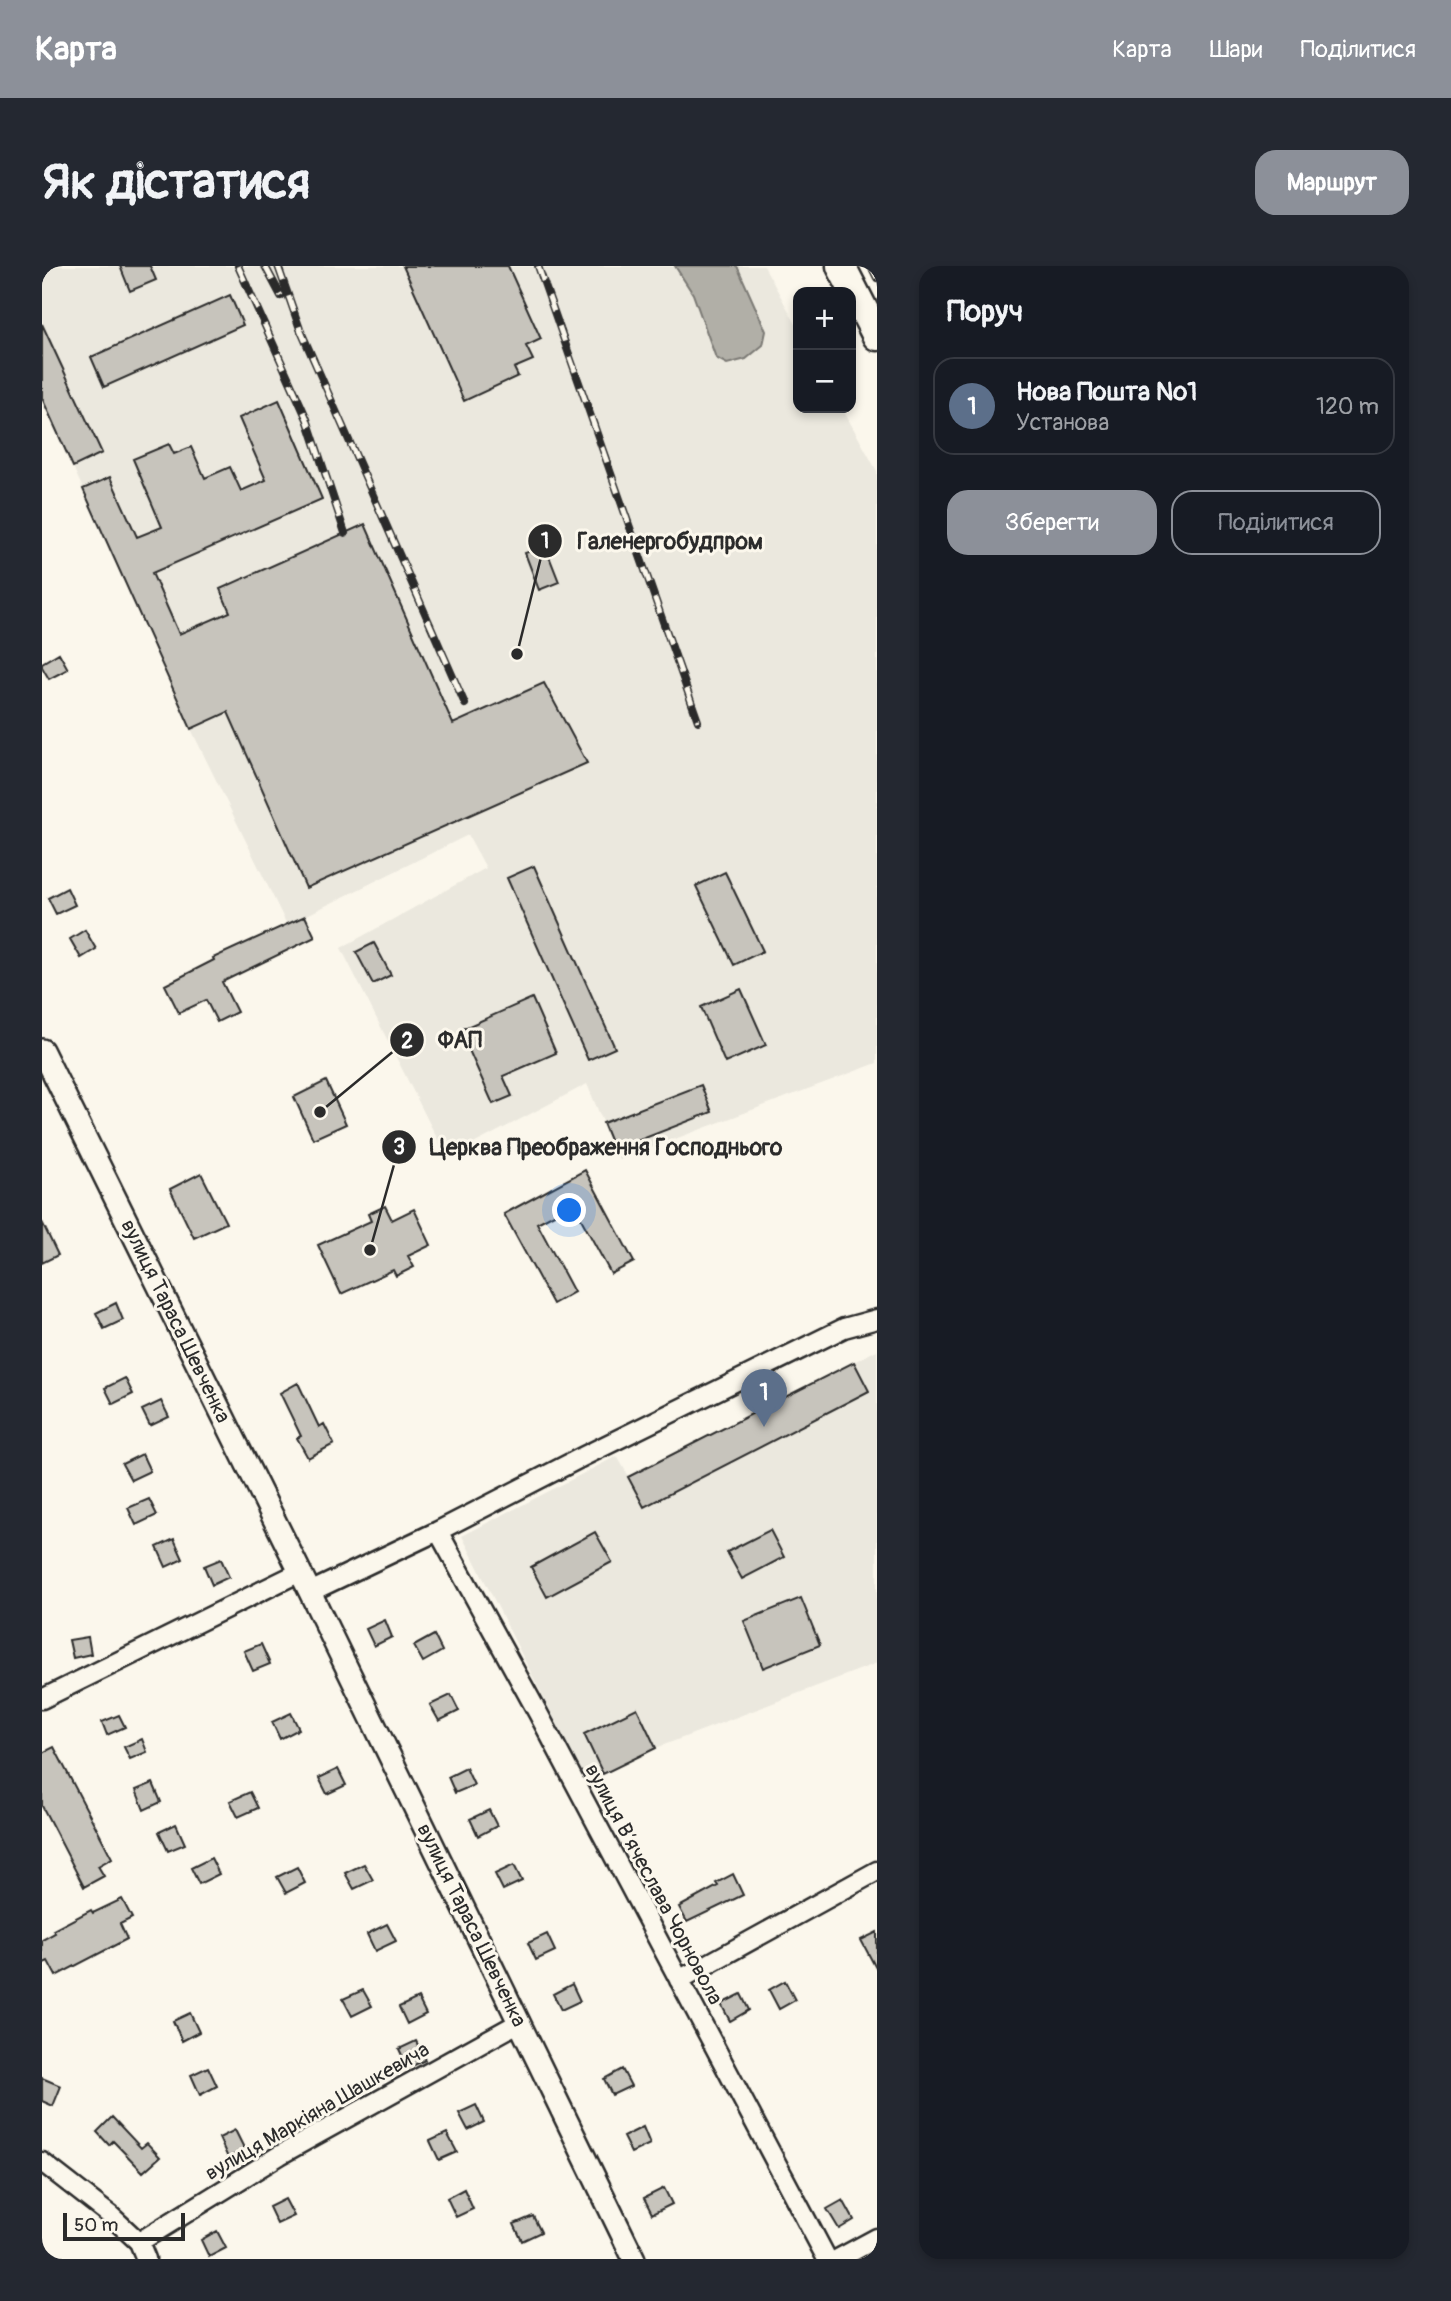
<!DOCTYPE html>
<html lang="uk">
<head>
<meta charset="utf-8">
<style>
	:root { --surface:#171b24; --page:#242831; --text:#f1f3f6; --muted:#9ea1a6; --line:#363941; --accent:#8c9099 }
	body { margin:0; font-family:Pangolin,sans-serif; background:var(--page); color:var(--text) }
	.controls { position:absolute; right:21px; top:21px; display:grid; overflow:hidden; border-radius:14px; box-shadow:0 4px 10px #0003 }
	.controls button { width:63px; height:63px; display:grid; place-items:center; padding:0; border:0; border-bottom:2px solid var(--line); background:var(--surface); color:var(--text); font:35px sans-serif }
	.scale { position:absolute; left:21px; bottom:18px; width:122px; box-sizing:border-box; padding-left:7px; border:4px solid #2b2b2b; border-top:0; font-size:19px; line-height:24px; white-space:nowrap; color:#2b2b2b; -webkit-text-stroke:5px #fbf7ec; paint-order:stroke }
	.you { position:absolute; left:528px; top:945px; width:24px; height:24px; margin:-18px; border:5px solid #fff; border-radius:50%; background:#1a73e8; box-shadow:0 0 0 10px #1a73e833 }
	.badge { display:grid; place-items:center; width:46px; height:46px; border-radius:50%; background:var(--accent); color:#fff; font-size:23px; font-weight:700 }
	.pin { position:absolute; translate:-50% -58px; filter:drop-shadow(0 2px 4px #0008) }
	.pin::after { content:''; position:absolute; top:37px; width:24px; height:21px; background:inherit; clip-path:polygon(0 0,100% 0,50% 100%) }
	.list { margin:0; padding:0; list-style:none }
	h2 { display:flex; justify-content:space-between; align-items:center; height:91px; margin:0; padding:0 28px; font-size:30px }
	h2 small { font-size:23px; font-weight:400; color:var(--muted) }
	.list li { display:grid; grid-template-columns:46px 1fr auto; gap:21px; align-items:center; box-sizing:border-box; height:98px; margin:0 14px 14px; padding:0 14px; border:2px solid var(--line); border-radius:21px }
	.list b { display:block; font-size:26px; white-space:nowrap }
	.list p { margin:0; font-size:23px; white-space:nowrap; color:var(--muted) }
	.list em { font-size:23px; font-style:normal; color:var(--muted) }
	.actions { display:flex; gap:14px; padding:21px 28px }
	.actions a { flex:1; padding:16px 0; border:2px solid var(--accent); border-radius:21px; text-align:center; font-size:24px; color:var(--accent) }
	.actions .main { background:var(--accent); color:#fff }
	.map { position:relative; flex:none; width:835px; height:1993px; overflow:hidden; border-radius:21px }
	header { display:flex; align-items:center; gap:42px; box-sizing:border-box; height:98px; padding:0 35px; background:var(--accent); color:#fff }
	header strong { font-size:33px }
	nav { display:flex; gap:38px; margin-inline-start:auto; font-size:24px }
	.intro { display:flex; align-items:center; justify-content:space-between; box-sizing:border-box; height:168px; padding:0 42px }
	h1 { margin:0; font-size:49px }
	.button { padding:18px 32px; border-radius:21px; background:var(--accent); color:#fff; font-size:24px; font-weight:700 }
	main { display:flex; gap:42px; padding:0 42px }
	aside { flex:1; background:var(--surface); border-radius:21px; box-shadow:0 4px 10px #0003 }
	.map>svg:first-child { display:block }
</style>
</head>
<body>
<header>
<strong>Карта</strong>
<nav><a>Карта</a><a>Шари</a><a>Поділитися</a></nav>
</header>
<div class="intro"><h1>Як дістатися</h1><a class="button">Маршрут</a></div>
<main>
<div class="map">
<svg width="835" height="1993" viewBox="0 0 835 1993">
	<rect width="100%" height="100%" fill="#fbf7ec"/>
	<filter id="ink" filterUnits="userSpaceOnUse"><feTurbulence type="fractalNoise" baseFrequency=".0143" numOctaves="2"/><feDisplacementMap in="SourceGraphic" scale="14" xChannelSelector="R" yChannelSelector="G"/><feConvolveMatrix kernelMatrix="1 2 1 2 8 2 1 2 1" color-interpolation-filters="sRGB"/></filter>
	<g filter="url(#ink)">
		<!-- built -->
		<path fill="#ebe8de" d="M0 0H722L756 62V142H800L835 205V797L577 894 545 818 405 892 299 682 444 602 426 569 245 659 149 463 0 132Z
			M835 1084V1397L614 1482 544 1516 420 1270 575 1190 587 1211Z"/>
		<!-- water -->
		<path fill="#b1afa7" stroke="#7b7a75" stroke-width="2" d="M633 0H695L724 65 721 79 704 93 685 98 674 92 651 28Z"/>
		<!-- building -->
		<path fill="#c7c4bc" stroke="#2b2b2b" stroke-width="2" d="M78 0H108L114 14 88 25Z
			M361 0H466L499 73 484 80 491 94 472 102 476 110 422 135Z
			M188 29 201 59 62 121 49 91Z
			M0 58 60 187 31 201 0 132Z
			M237 134 280 233 110 307 137 368 188 346 178 323 323 258 411 458 502 417 545 497 264 622 186 446 149 463 41 223 68 211 95 271 120 261 91 193 127 178 132 188 149 181 163 212 188 201 199 225 224 214 197 152Z
			M503 280 517 316 497 324 483 287Z
			M17 387 26 403 7 413 0 401V397Z
			M492 600 573 782 546 794 465 612Z
			M683 606 721 685 692 699 654 620Z
			M25 622 33 639 14 648 6 632Z
			M263 650 273 671 180 716 195 746 175 756 164 734 137 747 123 719 172 694 171 692Z
			M43 664 54 683 39 692 28 673Z
			M332 677 349 709 331 718 314 686Z
			M699 723 724 779 683 797 659 741Z
			M490 732 514 787 461 810 470 830 451 838 418 764Z
			M284 815 304 858 271 873 252 831Z
			M659 819 670 846 572 884 561 857Z
			M543 904 592 996 569 1008 531 938 495 957 532 1026 511 1038 462 948Z
			M159 907 184 957 152 972 128 923Z
			M343 940 350 954 372 943 389 979 366 990 372 1001 354 1010 351 1004 299 1028 276 979 329 955 326 948Z
			M0 956 16 989 0 997Z
			M74 1037 81 1054 62 1063 54 1047Z
			M812 1096 827 1125 602 1241 586 1211Z
			M83 1112 91 1128 71 1138 63 1122Z
			M256 1117 277 1161 282 1158 292 1178 266 1192 255 1172 259 1170 238 1127Z
			M119 1135 127 1151 108 1160 100 1144Z
			M100 1188 108 1205 89 1214 80 1198Z
			M107 1233 115 1249 94 1259 86 1242Z
			M728 1264 742 1291 700 1313 685 1286Z
			M553 1266 570 1296 505 1331 489 1301Z
			M132 1273 141 1293 124 1301 115 1281Z
			M179 1293 187 1311 170 1319 162 1300Z
			M759 1332 778 1379 721 1402 702 1355Z
			M343 1354 350 1371 332 1380 324 1363Z
			M392 1369 400 1385 381 1396 372 1380Z
			M46 1371 49 1388 31 1392 27 1374Z
			M219 1378 228 1398 211 1405 202 1385Z
			M409 1429 417 1445 397 1455 388 1439Z
			M595 1442 614 1482 561 1508 542 1468Z
			M249 1447 257 1463 238 1473 230 1456Z
			M77 1449 83 1461 65 1469 60 1456Z
			M100 1473 105 1486 88 1493 82 1481Z
			M12 1481 70 1592 56 1600 62 1610 42 1621 0 1540V1487Z
			M424 1502 432 1519 413 1527 406 1511Z
			M296 1503 304 1519 285 1528 277 1512Z
			M111 1517 119 1536 102 1544 94 1524Z
			M208 1526 216 1542 196 1551 188 1535Z
			M447 1544 455 1560 436 1570 428 1553Z
			M134 1558 143 1578 126 1585 117 1566Z
			M169 1592 177 1608 157 1618 149 1602Z
			M322 1598 331 1614 312 1623 303 1607Z
			M472 1599 480 1615 461 1624 453 1608Z
			M255 1601 263 1617 244 1627 235 1611Z
			M691 1608 701 1629 645 1656 637 1641 676 1620 674 1617Z
			M80 1633 90 1652 78 1658 85 1673 14 1710 6 1695 0 1698V1674L13 1667 11 1664 49 1644 51 1647Z
			M345 1658 354 1675 333 1685 325 1668Z
			M835 1666V1704L819 1674Z
			M505 1668 513 1685 494 1694 486 1677Z
			M743 1715 753 1734 737 1743 727 1724Z
			M530 1718 538 1735 519 1744 511 1728Z
			M321 1724 330 1740 310 1750 301 1733Z
			M699 1728 707 1744 688 1755 679 1738Z
			M376 1732 384 1748 365 1758 357 1741Z
			M148 1747 157 1766 140 1775 131 1755Z
			M374 1775 383 1794 366 1802 357 1783Z
			M166 1801 175 1820 158 1829 149 1809Z
			M580 1803 589 1820 570 1829 562 1813Z
			M0 1812 19 1820 11 1840 0 1835Z
			M434 1839 442 1856 426 1864 417 1847Z
			M70 1851 99 1882 105 1877 118 1891 101 1906 71 1875 67 1879 55 1866Z
			M601 1861 608 1878 589 1887 581 1871Z
			M193 1864 203 1884 186 1892 177 1872Z
			M405 1867 415 1886 397 1894 388 1875Z
			M622 1922 630 1938 610 1948 602 1932Z
			M422 1923 431 1943 414 1951 405 1932Z
			M243 1933 252 1950 235 1958 227 1941Z
			M801 1934 812 1954 797 1963 785 1943Z
			M491 1950 499 1966 480 1975 472 1958Z
			M175 1965 184 1982 167 1991 159 1974Z"/>
		<g fill="none" stroke-linecap="round" stroke-linejoin="round">
			<!-- minor casing -->
			<g stroke="#2b2b2b" stroke-width="23">
				<path id="minor" d="M396 1265 496 1447 785 1993
					M268 1326 396 1265 542 1190 802 1062 835 1053
					M0 1433 258 1306
					M637 1714 835 1605
					M0 1896 68 1949 97 1976 104 1993
					M97 1976 238 1889 478 1756
					M796 1993 835 1972"/>
			</g>
			<!-- tertiary casing -->
			<g stroke="#2b2b2b" stroke-width="26">
				<path id="tertiary" d="M0 784 268 1326 592 1993"/>
			</g>
			<!-- trunk casing -->
			<g stroke="#2b2b2b" stroke-width="33">
				<path id="trunk" d="M799 0 835 70"/>
			</g>
			<!-- minor -->
			<use href="#minor" stroke="#fbf7ec" stroke-width="18"/>
			<!-- tertiary -->
			<use href="#tertiary" stroke="#fbf7ec" stroke-width="21"/>
			<!-- trunk -->
			<use href="#trunk" stroke="#fbf7ec" stroke-width="28"/>
			<!-- rail casing -->
			<g stroke="#2b2b2b" stroke-width="8">
				<path id="rail" d="M196 0 265 153 303 267
					M223 0 239 30
					M236 0 258 63 423 438
					M496 0 656 455
					M829 0 835 12"/>
			</g>
			<!-- rail -->
			<use href="#rail" stroke="#fbf7ec" stroke-width="5" stroke-dasharray="16" stroke-linecap="butt"/>
		</g>
	</g>
	<g text-anchor="middle" stroke-width="6" stroke-linejoin="round" paint-order="stroke">
		<!-- street labels -->
		<g font-size="21" fill="#2b2b2b" stroke="#fbf7ec">
			<text transform="translate(134 1055) rotate(64)" y="7">вулиця Тараса Шевченка</text>
			<text transform="translate(612 1618) rotate(62)" y="7">вулиця Вʼячеслава Чорновола</text>
			<text transform="translate(430 1659) rotate(64)" y="7">вулиця Тараса Шевченка</text>
			<text transform="translate(275 1845) rotate(-30)" y="7">вулиця Маркіяна Шашкевича</text>
		</g>
	</g>
	<!-- callouts -->
	<path fill="none" stroke="#2b2b2b" stroke-width="2.5" d="M475 388L503 275M278 846L365 774M328 984L357 881"/>
	<g fill="#2b2b2b" stroke="#fbf7ec" stroke-width="2.5">
		<circle cx="475" cy="388" r="7"/>
		<circle cx="278" cy="846" r="7"/>
		<circle cx="328" cy="984" r="7"/>
		<circle cx="503" cy="275" r="18"/>
		<circle cx="365" cy="774" r="18"/>
		<circle cx="357" cy="881" r="18"/>
	</g>
	<g font-size="21" text-anchor="middle" font-weight="bold" fill="#fff">
		<text x="503" y="282">1</text>
		<text x="365" y="782">2</text>
		<text x="357" y="888">3</text>
	</g>
	<g font-size="23" text-anchor="middle" font-weight="bold" fill="#2b2b2b" stroke="#fbf7ec" stroke-width="6" stroke-linejoin="round" paint-order="stroke">
		<text x="628" y="283">Галенергобудпром</text>
		<text x="418" y="782">ФАП</text>
		<text x="564" y="889">Церква Преображення Господнього</text>
	</g>
</svg>
<div class="controls">
<button>+</button>
<button>−</button>
</div>
<div class="scale">50 m</div>
<div class="you"></div>
<div class="pin badge" style="left:722px;top:1161px;background:#5c6f8a">1</div>
</div>
<aside>
<h2>Поруч<small></small></h2>
<ul class="list">
<li><span class="badge" style="background:#5c6f8a">1</span><div><b>Нова Пошта №1</b><p>Установа</p></div><em>120 m</em></li>
</ul>
<div class="actions"><a class="main">Зберегти</a><a>Поділитися</a></div>
</aside>
</main>
</body>
</html>
